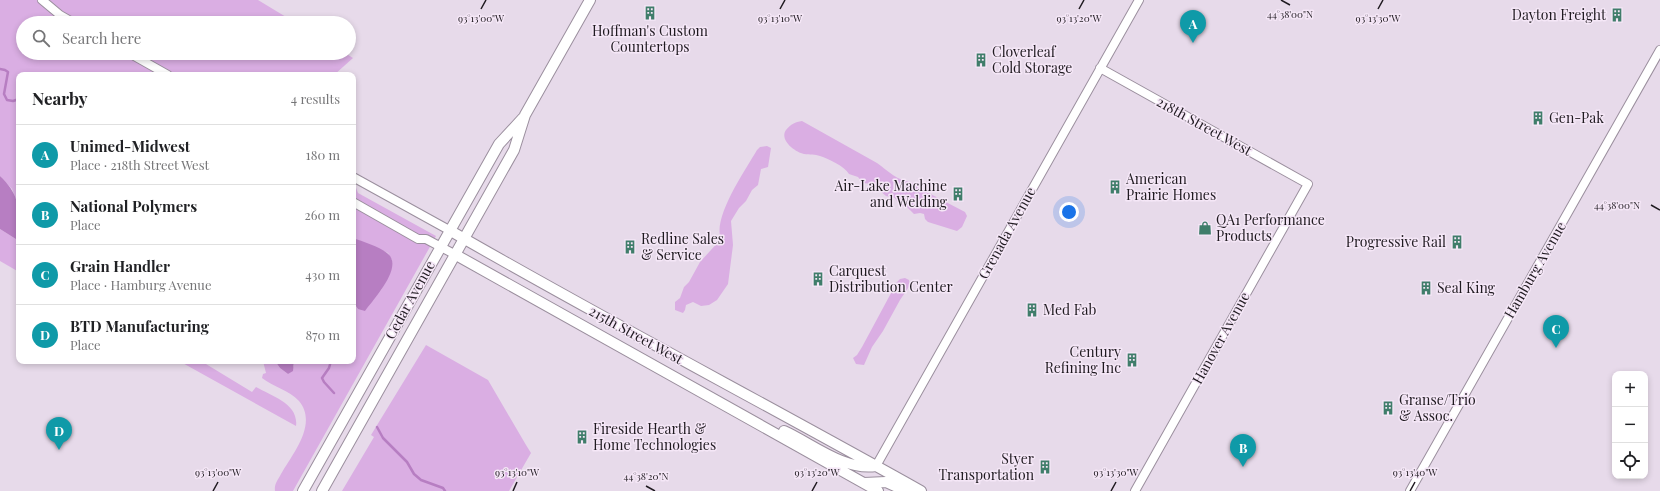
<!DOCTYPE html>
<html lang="en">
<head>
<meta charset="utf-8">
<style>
	:root { --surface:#fff; --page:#f2f2f2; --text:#202124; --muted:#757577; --line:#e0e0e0; --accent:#0f766e }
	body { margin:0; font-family:"Playfair Display",serif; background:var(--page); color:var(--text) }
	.controls { position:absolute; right:12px; bottom:12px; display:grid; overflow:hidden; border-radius:8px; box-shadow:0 2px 6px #0003 }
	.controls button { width:36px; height:36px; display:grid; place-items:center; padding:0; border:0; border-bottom:1px solid var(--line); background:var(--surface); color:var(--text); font:20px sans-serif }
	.you { position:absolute; left:1069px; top:212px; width:14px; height:14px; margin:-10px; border:3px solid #fff; border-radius:50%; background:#1a73e8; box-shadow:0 0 0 6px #1a73e833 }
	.badge { display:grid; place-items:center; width:26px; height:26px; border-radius:50%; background:var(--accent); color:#fff; font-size:13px; font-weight:700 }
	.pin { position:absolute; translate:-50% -33px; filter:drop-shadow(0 1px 2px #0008) }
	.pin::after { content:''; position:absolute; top:21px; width:14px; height:12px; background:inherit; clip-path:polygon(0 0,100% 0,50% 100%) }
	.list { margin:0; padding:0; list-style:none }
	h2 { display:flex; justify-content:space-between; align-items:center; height:52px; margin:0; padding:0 16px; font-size:17px }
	h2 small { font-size:13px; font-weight:400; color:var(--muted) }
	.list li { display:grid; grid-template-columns:26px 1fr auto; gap:12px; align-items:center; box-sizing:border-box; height:60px; padding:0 16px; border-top:1px solid var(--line) }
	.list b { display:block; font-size:15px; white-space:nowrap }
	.list p { margin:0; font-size:13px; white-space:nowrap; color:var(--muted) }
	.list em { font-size:13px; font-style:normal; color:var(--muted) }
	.icon { flex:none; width:22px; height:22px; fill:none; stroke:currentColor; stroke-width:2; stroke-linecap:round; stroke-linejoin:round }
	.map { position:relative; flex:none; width:1660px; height:491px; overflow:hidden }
	.search { position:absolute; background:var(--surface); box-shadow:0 2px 6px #0003; left:16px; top:16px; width:340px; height:44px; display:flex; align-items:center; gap:10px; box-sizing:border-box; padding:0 14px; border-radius:22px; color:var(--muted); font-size:15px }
	.panel { position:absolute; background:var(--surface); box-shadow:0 2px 6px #0003; left:16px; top:72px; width:340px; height:292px; border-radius:8px }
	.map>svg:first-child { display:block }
</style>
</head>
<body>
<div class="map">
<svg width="1660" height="491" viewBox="0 0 1660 491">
	<rect width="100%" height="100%" fill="#e7daea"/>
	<!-- green -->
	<path fill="#daaee3" d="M0 0H258L296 23H23V53H345L353 58 334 75H19V208L12 189 0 176Z
		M802 121 877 163C888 171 898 181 911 182L919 188 965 212 967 216 962 227 957 231 928 222 925 219 924 214 920 213 914 214 907 207 899 205 895 198 886 196 872 184 863 183 858 177 849 174C844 166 829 159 820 156 815 154 810 155 804 154 795 152 779 140 786 130 791 124 795 122 802 121Z
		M767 146 771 148 768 167 761 169 758 185 752 190 746 201 739 208 731 221 733 245 728 284 717 300 709 305 701 306 693 302 686 305 685 310 683 313 675 310V302L680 298 684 287 689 282 700 262 721 239C712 218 746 169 757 150L760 147Z
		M353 180 358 193 436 236 293 491H275C274 484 278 480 281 474 293 453 318 424 299 401 289 390 273 387 262 378L263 374 266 373 263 361H275L280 368 288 374 294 366V361H353V302L358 309C384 292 384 289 392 260L388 253 353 238Z
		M0 229 19 241V272L0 261Z
		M905 278 909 280 910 285 900 300 883 331 872 347 864 365 856 364 853 358 857 355 862 347 897 282 900 279Z
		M426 345 488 380 526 445 531 453 509 491H342L374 437 371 435Z
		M179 361H201L252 392 256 387C272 396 299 404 296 426Z"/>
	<!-- water -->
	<path fill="#b77ec2" d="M0 176C22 197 19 212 19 241L0 229Z
		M353 238C364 242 378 246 387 253 405 266 373 300 365 311L358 309 353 302Z
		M275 361H294L293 371 288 374 280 368Z"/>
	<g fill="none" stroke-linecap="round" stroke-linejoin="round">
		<!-- stream -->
		<path stroke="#b77ec2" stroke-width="2.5" d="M0 69 5 70 8 72 4 94 7 100 13 101 19 99
			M331 361 329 368 322 378 324 382 334 393
			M377 427 383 438 407 462 414 474 421 480 443 488 445 491"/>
		<!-- minor casing -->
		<g stroke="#9b8f9e" stroke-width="10">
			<path id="minor" d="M42 0 60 15 74 23
				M129 53 168 75
				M1100 68 1308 184 1135 491
				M353 177 449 230
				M353 202 418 239H426L456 255
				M876 466 1139 0
				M1410 491 1660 50"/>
		</g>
		<!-- major casing -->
		<g stroke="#9b8f9e" stroke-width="12">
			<path id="major" d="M449 230C605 320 764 403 921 491
				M456 255 878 491
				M784 431C811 443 844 471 876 466
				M864 483 886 482 906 491
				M303 491 499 144 523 118
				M322 491 514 150 525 115 590 0"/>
		</g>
		<!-- minor -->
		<use href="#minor" stroke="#fff" stroke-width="8"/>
		<!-- major -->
		<use href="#major" stroke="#fff" stroke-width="10"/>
	</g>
	<!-- ticks -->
	<path fill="none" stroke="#1f1a20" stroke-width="1.5" d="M1281 0 1290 5M481 9 486 0M780 9 785 0M1079 9 1084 0M1378 9 1383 0M1651 205 1660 210M646 486 655 491M213 491 218 482M513 491 517 482M812 491 817 482M1111 491 1116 482M1410 491 1415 482"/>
	<!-- icons -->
	<defs>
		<g id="building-bare" transform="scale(1.08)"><path d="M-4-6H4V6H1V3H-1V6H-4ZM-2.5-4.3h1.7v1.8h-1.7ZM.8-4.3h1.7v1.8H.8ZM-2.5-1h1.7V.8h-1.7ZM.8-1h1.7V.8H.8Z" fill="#3f7d6a" stroke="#f5e7f7" stroke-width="2.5" paint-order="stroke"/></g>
		<g id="shop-bare" transform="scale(1.08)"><path d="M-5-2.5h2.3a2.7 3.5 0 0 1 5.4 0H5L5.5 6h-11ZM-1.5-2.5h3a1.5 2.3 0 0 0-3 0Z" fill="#3f7d6a" stroke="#f5e7f7" stroke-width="2.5" paint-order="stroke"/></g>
	</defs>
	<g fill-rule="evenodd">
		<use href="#building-bare" x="650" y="13"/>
		<use href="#building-bare" x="1617" y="15"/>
		<use href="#building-bare" x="981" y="60"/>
		<use href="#building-bare" x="1538" y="118"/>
		<use href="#building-bare" x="1115" y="187"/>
		<use href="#building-bare" x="958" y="194"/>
		<use href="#shop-bare" x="1205" y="228"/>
		<use href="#building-bare" x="1457" y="242"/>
		<use href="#building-bare" x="630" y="247"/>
		<use href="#building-bare" x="818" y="279"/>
		<use href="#building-bare" x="1426" y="288"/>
		<use href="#building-bare" x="1032" y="310"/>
		<use href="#building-bare" x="1132" y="360"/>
		<use href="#building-bare" x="1388" y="408"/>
		<use href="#building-bare" x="582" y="437"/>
		<use href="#building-bare" x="1045" y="467"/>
	</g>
	<g text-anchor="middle" stroke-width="3" stroke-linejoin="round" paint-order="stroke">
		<!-- poi labels -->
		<g font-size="14" fill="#1f1a20" stroke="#f5e7f7" text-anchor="start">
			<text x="1606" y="20" text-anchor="end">Dayton Freight</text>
			<text x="650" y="36" text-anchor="middle">Hoffman's Custom<tspan x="650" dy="16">Countertops</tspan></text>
			<text x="992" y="57">Cloverleaf<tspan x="992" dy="16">Cold Storage</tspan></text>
			<text x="1549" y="123">Gen-Pak</text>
			<text x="1126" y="184">American<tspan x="1126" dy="16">Prairie Homes</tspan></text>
			<text x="947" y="191" text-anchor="end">Air-Lake Machine<tspan x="947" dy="16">and Welding</tspan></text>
			<text x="1216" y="225">QA1 Performance<tspan x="1216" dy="16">Products</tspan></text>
			<text x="641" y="244">Redline Sales<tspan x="641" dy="16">&amp; Service</tspan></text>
			<text x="1446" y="247" text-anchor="end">Progressive Rail</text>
			<text x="829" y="276">Carquest<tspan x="829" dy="16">Distribution Center</tspan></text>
			<text x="1437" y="293">Seal King</text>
			<text x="1043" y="315">Med Fab</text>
			<text x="1121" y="357" text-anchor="end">Century<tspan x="1121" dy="16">Refining Inc</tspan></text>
			<text x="1399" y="405">Granse/Trio<tspan x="1399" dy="16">&amp; Assoc.</tspan></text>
			<text x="593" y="434">Fireside Hearth &amp;<tspan x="593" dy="16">Home Technologies</tspan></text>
			<text x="1034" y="464" text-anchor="end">Styer<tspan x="1034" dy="16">Transportation</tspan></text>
		</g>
		<!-- street labels -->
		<g font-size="14" fill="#1f1a20" stroke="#f5e7f7">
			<text transform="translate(1204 126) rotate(29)" y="5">218th Street West</text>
			<text transform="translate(1007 233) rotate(-61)" y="5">Grenada Avenue</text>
			<text transform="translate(1535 270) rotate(-60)" y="5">Hamburg Avenue</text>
			<text transform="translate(410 300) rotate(-61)" y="5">Cedar Avenue</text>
			<text transform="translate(636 335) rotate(29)" y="5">215th Street West</text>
			<text transform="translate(1221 338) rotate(-61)" y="5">Hanover Avenue</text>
		</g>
	</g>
	<g font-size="10" text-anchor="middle" fill="#1f1a20" stroke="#f5e7f7" stroke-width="3" stroke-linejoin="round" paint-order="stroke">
		<text x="1290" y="18">44°38'00"N</text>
		<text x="481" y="22">93°13'00"W</text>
		<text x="780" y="22">93°13'10"W</text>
		<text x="1079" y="22">93°13'20"W</text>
		<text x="1378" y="22">93°13'30"W</text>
		<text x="1617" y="209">44°38'00"N</text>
		<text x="218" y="476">93°13'00"W</text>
		<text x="517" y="476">93°13'10"W</text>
		<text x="817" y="476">93°13'20"W</text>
		<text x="1116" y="476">93°13'30"W</text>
		<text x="1415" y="476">93°13'40"W</text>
		<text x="646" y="480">44°38'20"N</text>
	</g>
</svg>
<div class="controls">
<button>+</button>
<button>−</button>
<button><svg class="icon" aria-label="locate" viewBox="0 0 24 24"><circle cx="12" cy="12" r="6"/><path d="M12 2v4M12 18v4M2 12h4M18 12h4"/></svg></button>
</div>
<div class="you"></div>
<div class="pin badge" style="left:1193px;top:43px;background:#0f9aa8">A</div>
<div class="pin badge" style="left:1243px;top:467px;background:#0f9aa8">B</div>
<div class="pin badge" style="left:1556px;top:348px;background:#0f9aa8">C</div>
<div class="pin badge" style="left:59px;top:450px;background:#0f9aa8">D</div>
<div class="search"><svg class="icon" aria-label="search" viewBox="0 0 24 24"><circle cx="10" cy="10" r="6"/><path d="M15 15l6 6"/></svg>Search here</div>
<section class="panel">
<h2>Nearby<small>4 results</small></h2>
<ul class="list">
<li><span class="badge" style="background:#0f9aa8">A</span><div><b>Unimed-Midwest</b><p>Place · 218th Street West</p></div><em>180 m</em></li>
<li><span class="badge" style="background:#0f9aa8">B</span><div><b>National Polymers</b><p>Place</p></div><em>260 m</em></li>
<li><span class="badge" style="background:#0f9aa8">C</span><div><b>Grain Handler</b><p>Place · Hamburg Avenue</p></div><em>430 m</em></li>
<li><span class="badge" style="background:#0f9aa8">D</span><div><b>BTD Manufacturing</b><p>Place</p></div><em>870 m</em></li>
</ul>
</section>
</div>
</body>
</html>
